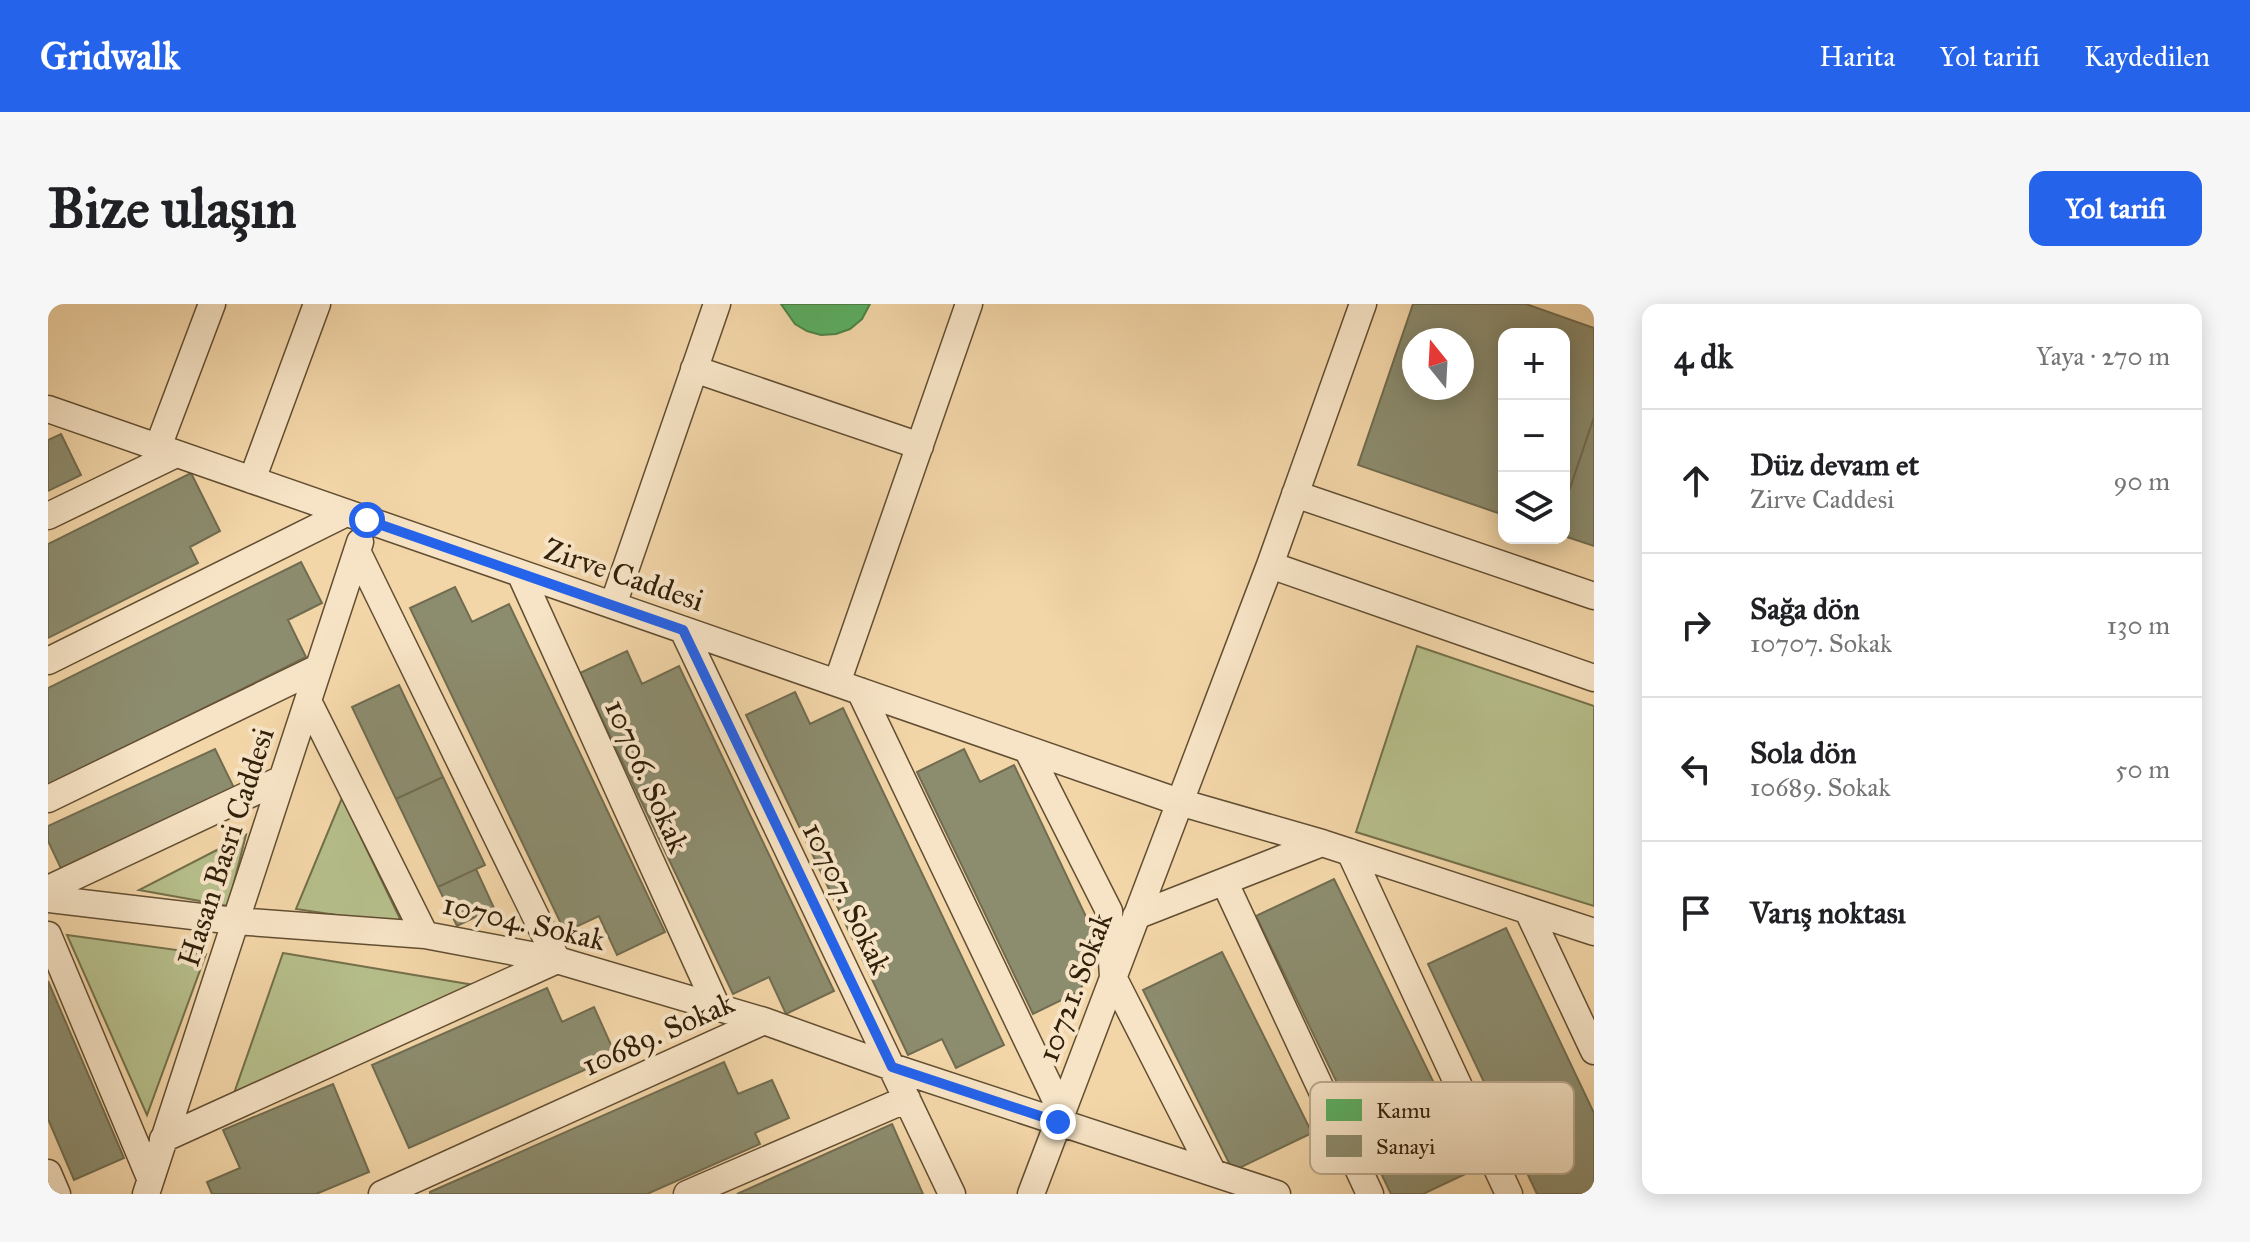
<!DOCTYPE html>
<html lang="tr">
<head>
<meta charset="utf-8">
<style>
	:root { --surface:#fff; --page:#f6f6f6; --text:#202124; --muted:#757577; --line:#e0e0e0; --accent:#2563eb }
	body { margin:0; font-family:"IM FELL Great Primer",serif; background:var(--page); color:var(--text) }
	.controls { position:absolute; right:24px; top:24px; display:grid; overflow:hidden; border-radius:16px; box-shadow:0 4px 20px #0003 }
	.controls button { width:72px; height:72px; display:grid; place-items:center; padding:0; border:0; border-bottom:2px solid var(--line); background:var(--surface); color:var(--text); font:40px sans-serif }
	.compass { position:absolute; left:1354px; top:24px; width:72px; height:72px; border-radius:50%; background:var(--surface); box-shadow:0 4px 20px #0003; rotate:342deg }
	.stop { position:absolute; width:24px; height:24px; margin:-18px; border:6px solid #2563eb; border-radius:50%; background:#fff }
	.stop.end { background:#2563eb; border-color:#fff; box-shadow:0 2px 8px #0008 }
	.list { margin:0; padding:0; list-style:none }
	h2 { display:flex; justify-content:space-between; align-items:center; height:104px; margin:0; padding:0 32px; font-size:34px }
	h2 small { font-size:26px; font-weight:400; color:var(--muted) }
	.list li { display:grid; grid-template-columns:52px 1fr auto; gap:24px; align-items:center; box-sizing:border-box; height:144px; padding:0 32px; border-top:2px solid var(--line) }
	.list b { display:block; font-size:30px; white-space:nowrap }
	.list p { margin:0; font-size:26px; white-space:nowrap; color:var(--muted) }
	.list em { font-size:26px; font-style:normal; color:var(--muted) }
	.icon { flex:none; width:44px; height:44px; fill:none; stroke:currentColor; stroke-width:2; stroke-linecap:round; stroke-linejoin:round }
	.map { position:relative; flex:none; width:1546px; height:890px; overflow:hidden; border-radius:16px }
	header { display:flex; align-items:center; gap:48px; box-sizing:border-box; height:112px; padding:0 40px; background:var(--accent); color:#fff }
	header strong { font-size:38px }
	nav { display:flex; gap:44px; margin-inline-start:auto; font-size:28px }
	.intro { display:flex; align-items:center; justify-content:space-between; box-sizing:border-box; height:192px; padding:0 48px }
	h1 { margin:0; font-size:56px }
	.button { padding:20px 36px; border-radius:16px; background:var(--accent); color:#fff; font-size:28px; font-weight:700 }
	main { display:flex; gap:48px; padding:0 48px }
	aside { flex:1; background:var(--surface); border-radius:16px; box-shadow:0 4px 20px #0003 }
	.map>svg:first-child { display:block }
</style>
</head>
<body>
<header>
<strong>Gridwalk</strong>
<nav><a>Harita</a><a>Yol tarifi</a><a>Kaydedilen</a></nav>
</header>
<div class="intro"><h1>Bize ulaşın</h1><a class="button">Yol tarifi</a></div>
<main>
<div class="map">
<svg width="1546" height="890" viewBox="0 0 1546 890">
	<rect width="100%" height="100%" fill="#f3d6a8"/>
	<filter id="stains"><feTurbulence type="fractalNoise" baseFrequency=".0025" numOctaves="4"/><feColorMatrix values="0 0 0 0 .2 0 0 0 0 .09 0 0 0 0 .02 0 0 0 .5 -.17"/></filter>
	<radialGradient id="worn" r=".72"><stop offset=".6" stop-color="#630" stop-opacity="0"/><stop offset="1" stop-color="#630" stop-opacity=".3"/></radialGradient>
	<!-- green -->
	<path fill="#b6bf8b" stroke="#74704a" stroke-width="2" d="M1369 342 1546 402V602L1308 528Z
		M294 494 355 621 248 605Z
		M198 531 180 602 91 586Z
		M19 631 158 650 99 811Z
		M235 649 438 683 183 798Z"/>
	<!-- public -->
	<path fill="#5aae61" stroke="#4e8347" stroke-width="2" d="M733 0H822L814 15 802 25 788 30 773 31 759 27 747 20Z"/>
	<!-- industry -->
	<path fill="#8c8c6e" stroke="#716c50" stroke-width="2" fill-rule="evenodd" d="M1365 0H1478L1546 24V113L1516 202V30H1456V211L1310 161ZM1366 36H1414V84H1366Z
		M1546 113V242L1516 232V202Z
		M13 130 33 171 0 187V136Z
		M143 169 172 227 142 243 150 259 0 334V240Z
		M253 258 274 299 240 316 258 353 0 482V384Z
		M407 283 424 318 461 300 617 628 569 651 551 612 517 628 362 304Z
		M579 347 594 380 631 362 786 687 738 710 721 673 685 690 532 369Z
		M351 381 395 473 348 495 304 403Z
		M747 388 762 420 795 404 956 741 908 764 894 735 860 751 698 411Z
		M167 445 189 490 16 571 0 537V522Z
		M916 445 932 478 966 461 1051 640 1032 687 985 710 869 468Z
		M395 473 437 561 390 583 348 495Z
		M428 565 446 604 409 622 390 583Z
		M1286 575 1428 865 1375 890H1343L1208 612Z
		M1458 624 1546 809V890H1489L1380 660Z
		M1174 648 1264 829 1185 867 1095 686Z
		M0 677 76 854 26 876 0 815Z
		M499 684 514 718 546 703 568 752 361 844 324 761Z
		M676 758 690 790 724 776 741 814 707 829 712 840 599 890H382V888Z
		M285 780 321 868 268 890H164L159 878 192 864 175 826Z
		M844 820 875 890H689Z"/>
	<g fill="none" stroke-linecap="round" stroke-linejoin="round">
		<!-- minor casing -->
		<g stroke="#624e32" stroke-width="29">
			<path id="minor" d="M646 65 872 142
				M0 105 1131 498 1274 539 1546 628
				M110 143 164 0
				M204 176 269 0
				M1247 190 1546 292
				M0 212 128 150
				M1222 261 1546 374
				M472 269 668 701
				M565 301 669 0
				M635 326 904 890
				M0 357 298 209
				M789 379 921 0
				M812 387 1014 809
				M260 397 377 631 509 656 716 717
				M979 445 1061 607 1065 673 1165 869
				M0 495 270 364
				M1302 548 1461 890
				M1177 579 1322 890
				M0 585 234 475
				M0 595 187 617 377 631
				M1480 607 1546 747
				M1088 612 1274 539
				M0 631 102 874
				M115 835 509 656 309 247
				M0 869 9 890
				M98 890 312 238
				M334 890 716 717 844 763 1229 890
				M639 890 859 795
				M983 890 1222 261 1315 0"/>
		</g>
		<!-- minor -->
		<use href="#minor" stroke="#f7e4c6" stroke-width="26"/>
	</g>
	<g fill="none" stroke-linecap="round" stroke-linejoin="round">
		<!-- route -->
		<path stroke="#2563eb" stroke-width="10" d="M319 216 635 326 844 763 1010 818"/>
	</g>
	<g text-anchor="middle" stroke-width="8" stroke-linejoin="round" paint-order="stroke">
		<!-- street labels -->
		<g font-size="30" fill="#32200a" stroke="#f7e4c6">
			<text transform="translate(576 271) rotate(19)" y="10">Zirve Caddesi</text>
			<text transform="translate(599 472) rotate(66)" y="10">10706. Sokak</text>
			<text transform="translate(178 543) rotate(-72)" y="10">Hasan Basri Caddesi</text>
			<text transform="translate(799 594) rotate(64)" y="10">10707. Sokak</text>
			<text transform="translate(476 618) rotate(13)" y="10">10704. Sokak</text>
			<text transform="translate(1027 683) rotate(-69)" y="10">10721. Sokak</text>
			<text transform="translate(610 730) rotate(-24)" y="10">10689. Sokak</text>
		</g>
	</g>
	<!-- legend -->
	<rect x="1262" y="778" width="264" height="92" rx="12" fill="#f7e4c6" stroke="#bca98e" stroke-width="2"/>
	<rect x="1278" y="795" width="36" height="22" fill="#5aae61"/>
	<rect x="1278" y="831" width="36" height="22" fill="#8c8c6e"/>
	<g font-size="22" fill="#32200a">
		<text x="1328" y="814">Kamu</text>
		<text x="1328" y="850">Sanayi</text>
	</g>
	<rect width="100%" height="100%" filter="url(#stains)"/>
	<rect width="100%" height="100%" fill="url(#worn)"/>
</svg>
<div class="controls">
<button>+</button>
<button>−</button>
<button><svg class="icon" aria-label="layers" viewBox="0 0 24 24"><path d="M12 4l9 5-9 5-9-5zM3 14l9 5 9-5"/></svg></button>
</div>
<svg class="compass" viewBox="-18 -18 36 36"><path d="M0-13l5 13h-10z" fill="#e53935"/><path d="M0 13l5-13h-10z" fill="#757577"/></svg>
<div class="stop" style="left:319px;top:216px"></div>
<div class="stop end" style="left:1010px;top:818px"></div>
</div>
<aside>
<h2>4 dk<small>Yaya · 270 m</small></h2>
<ul class="list">
<li><svg class="icon" aria-label="ahead" viewBox="0 0 24 24"><path d="M12 20V5M6 11l6-6 6 6"/></svg><div><b>Düz devam et</b><p>Zirve Caddesi</p></div><em>90 m</em></li>
<li><svg class="icon" aria-label="right" viewBox="0 0 24 24"><path d="M7 20v-9h11M14 6l5 5-5 5"/></svg><div><b>Sağa dön</b><p>10707. Sokak</p></div><em>130 m</em></li>
<li><svg class="icon" aria-label="left" viewBox="0 0 24 24"><path d="M17 20v-9H6M10 6l-5 5 5 5"/></svg><div><b>Sola dön</b><p>10689. Sokak</p></div><em>50 m</em></li>
<li><svg class="icon" aria-label="arrive" viewBox="0 0 24 24"><path d="M6 21V4h12l-3 4 3 4H6"/></svg><div><b>Varış noktası</b></div></li>
</ul>
</aside>
</main>
</body>
</html>
